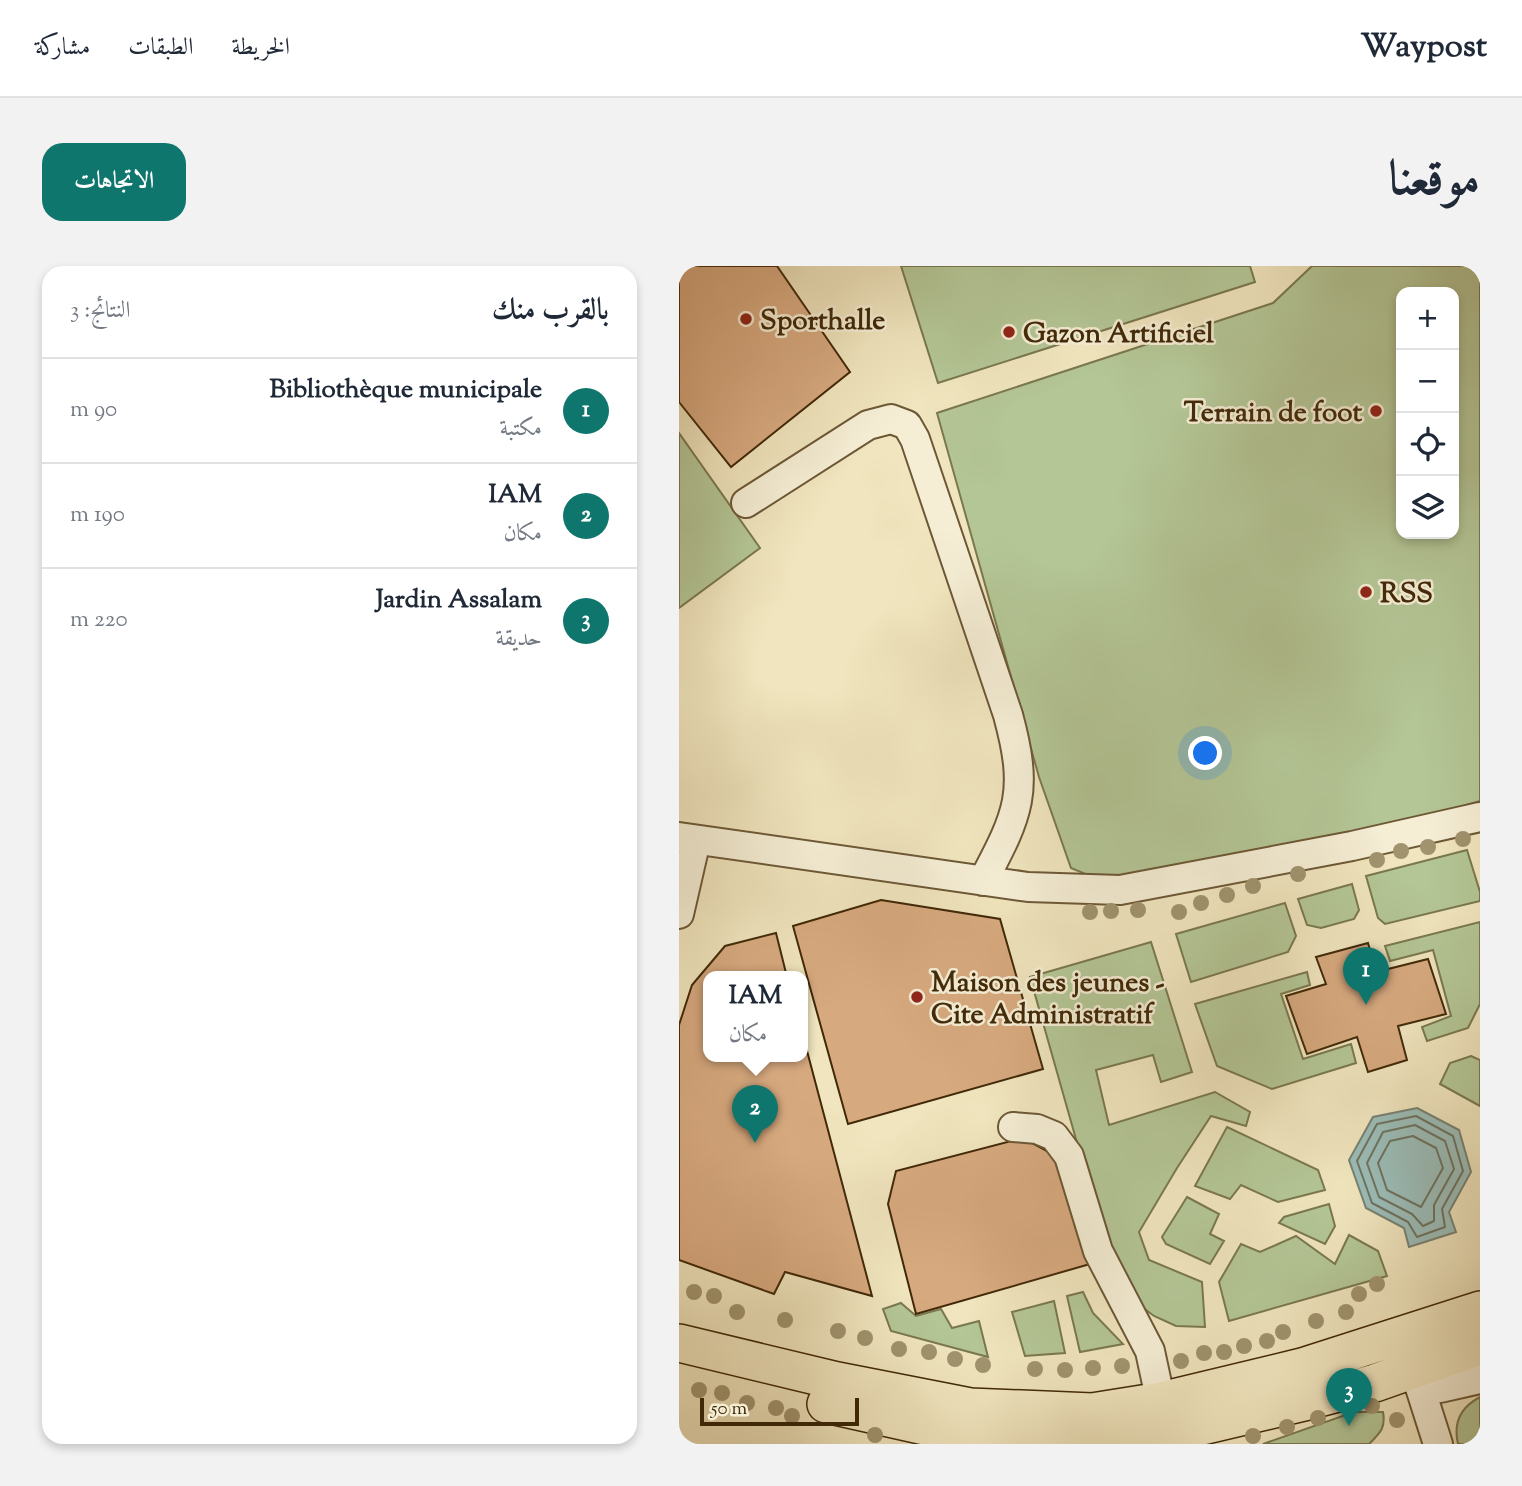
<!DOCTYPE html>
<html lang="ar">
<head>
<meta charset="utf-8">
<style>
	:root { --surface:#fff; --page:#f2f2f3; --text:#1f2937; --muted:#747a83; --line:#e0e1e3; --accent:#0f766e }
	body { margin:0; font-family:"Sorts Mill Goudy",Amiri,serif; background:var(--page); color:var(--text); direction:rtl }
	.controls { position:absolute; right:21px; top:21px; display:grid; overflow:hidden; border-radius:14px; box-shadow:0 4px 10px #0003 }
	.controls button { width:63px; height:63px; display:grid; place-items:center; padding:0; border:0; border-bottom:2px solid var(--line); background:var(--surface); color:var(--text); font:35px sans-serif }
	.scale { position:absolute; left:21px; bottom:18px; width:159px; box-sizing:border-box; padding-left:7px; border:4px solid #412908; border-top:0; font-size:19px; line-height:24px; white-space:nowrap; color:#412908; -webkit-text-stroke:5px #f5eed5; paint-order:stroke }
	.you { position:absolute; left:527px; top:488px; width:24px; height:24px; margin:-18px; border:5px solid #fff; border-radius:50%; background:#1a73e8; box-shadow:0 0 0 10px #1a73e833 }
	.badge { display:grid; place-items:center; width:46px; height:46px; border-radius:50%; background:var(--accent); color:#fff; font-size:23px; font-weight:700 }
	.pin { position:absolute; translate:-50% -58px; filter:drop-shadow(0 2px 4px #0008) }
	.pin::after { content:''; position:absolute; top:37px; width:24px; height:21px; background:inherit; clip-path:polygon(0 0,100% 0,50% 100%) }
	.popup { position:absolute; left:24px; top:705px; width:105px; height:91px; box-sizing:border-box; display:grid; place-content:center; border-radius:14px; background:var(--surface); filter:drop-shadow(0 2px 5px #0005); font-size:23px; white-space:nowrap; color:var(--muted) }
	.popup b { font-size:26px; color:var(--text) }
	.popup::after { content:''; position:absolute; left:50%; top:100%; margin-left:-14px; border:14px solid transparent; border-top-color:var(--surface) }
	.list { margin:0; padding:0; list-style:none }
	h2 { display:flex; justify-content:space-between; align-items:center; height:91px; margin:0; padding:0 28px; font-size:30px }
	h2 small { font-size:23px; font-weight:400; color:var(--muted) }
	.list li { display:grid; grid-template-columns:46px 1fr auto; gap:21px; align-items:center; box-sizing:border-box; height:105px; padding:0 28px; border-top:2px solid var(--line) }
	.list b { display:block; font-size:26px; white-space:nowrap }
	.list p { margin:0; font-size:23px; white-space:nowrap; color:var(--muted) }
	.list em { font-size:23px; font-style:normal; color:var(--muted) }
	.icon { flex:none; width:38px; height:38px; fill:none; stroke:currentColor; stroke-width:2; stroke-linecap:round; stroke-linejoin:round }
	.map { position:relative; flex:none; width:801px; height:1178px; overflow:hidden; direction:ltr; border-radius:21px }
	header { display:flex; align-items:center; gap:42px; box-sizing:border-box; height:98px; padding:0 35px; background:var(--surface); border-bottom:2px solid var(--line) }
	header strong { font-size:33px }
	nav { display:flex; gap:38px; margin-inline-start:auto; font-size:24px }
	.intro { display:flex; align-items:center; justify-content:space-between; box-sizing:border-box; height:168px; padding:0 42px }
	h1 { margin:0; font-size:49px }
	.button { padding:18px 32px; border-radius:21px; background:var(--accent); color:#fff; font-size:24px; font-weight:700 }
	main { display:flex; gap:42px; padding:0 42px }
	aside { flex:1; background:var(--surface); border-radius:21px; box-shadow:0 4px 10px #0003 }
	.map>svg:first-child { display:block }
</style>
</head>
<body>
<header>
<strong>Waypost</strong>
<nav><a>الخريطة</a><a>الطبقات</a><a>مشاركة</a></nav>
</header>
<div class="intro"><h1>موقعنا</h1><a class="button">الاتجاهات</a></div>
<main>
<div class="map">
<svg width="801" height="1178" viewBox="0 0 801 1178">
	<rect width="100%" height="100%" fill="#f0e5be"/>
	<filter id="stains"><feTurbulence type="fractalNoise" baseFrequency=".00286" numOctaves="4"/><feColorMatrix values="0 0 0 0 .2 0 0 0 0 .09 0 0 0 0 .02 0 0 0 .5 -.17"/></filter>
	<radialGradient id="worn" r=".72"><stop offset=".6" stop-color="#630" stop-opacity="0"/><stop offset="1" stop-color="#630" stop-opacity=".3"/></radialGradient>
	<!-- green -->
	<path fill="#b4c696" stroke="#7a784f" stroke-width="2" fill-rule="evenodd" d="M222 0H571L576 16 259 117Z
		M633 0H801V535L677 571 440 622 392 602 360 511 258 147 594 37ZM722 26H775V268H722Z
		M0 167 81 282 0 342Z
		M788 584 801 626V635L706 658 699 652 687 610Z
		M673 618 680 644 675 653 642 662 628 659 619 633Z
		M606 637 617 670 609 686 512 716 497 668Z
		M801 656V738L789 762 748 775 743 761 772 750 754 684 711 695 706 680Z
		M472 676 513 806 482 816 474 789 417 804 430 859 536 826 571 846 567 860 532 850 498 902 460 966 470 994 523 1016 526 1061 497 1060 475 1050 447 1029 408 912 351 711Z
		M628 706 631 719 602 728 624 793 672 778 677 797 593 823 538 800 516 738Z
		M792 790 801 794V840L761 818 771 797Z
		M548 861 639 904 646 924 599 936 562 919 551 933 516 920Z
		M508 931 540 948 531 968 545 975 531 998 487 978 483 971Z
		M650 938 656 960 646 978 600 957 605 951Z
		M670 969 699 985 708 1010 550 1055 540 1016 562 978 581 986 617 970 656 998Z
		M404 1026 414 1047 444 1078 401 1086 388 1030Z
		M375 1035 386 1087 346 1090 333 1046Z
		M222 1037 237 1050 262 1043 273 1062 300 1055 309 1091 212 1065 204 1043Z
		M801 1131V1178H779C774 1157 782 1141 801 1131Z
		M675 1146H704C707 1162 701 1167 690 1178H584Z"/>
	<!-- water -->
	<path fill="#9bbdb8" stroke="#778272" stroke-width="2" d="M738 842 780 864 792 906 770 946 777 966 730 981 725 962 687 942 670 894 694 851Z"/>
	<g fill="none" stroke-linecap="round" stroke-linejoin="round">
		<!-- shore -->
		<path stroke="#6e7360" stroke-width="2" d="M737 850 774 870 784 905 763 943 766 961 738 971 729 956 693 937 678 895 698 858Z
			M736 859 766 875 775 903 755 939V955L744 960 733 948 700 931 688 897 704 866Z
			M734 870 757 882 764 902 742 941 708 924 699 897 711 875Z"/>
	</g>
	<!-- building -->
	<path fill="#d7a97f" stroke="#412908" stroke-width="2" d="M0 0H98L171 106 52 201 0 136Z
		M202 634 321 653 364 803 169 858 114 660Z
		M97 667 108 711H29V791H123V766L193 1030 106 1006 95 1028 0 994V759L13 719 46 680Z
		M689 677 697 706 749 693 767 748 719 760 728 794 689 806 678 771 628 788 607 730 647 718 637 691Z
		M344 872 383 893 411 998 237 1048 209 938 217 905Z"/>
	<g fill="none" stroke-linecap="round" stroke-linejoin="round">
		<!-- minor casing -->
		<g stroke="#6d5836" stroke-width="32">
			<path id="minor" d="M67 237 189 159 212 153 228 159 236 173 329 449C350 526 340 547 304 615
				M0 571 349 621 441 624 673 580 801 551
				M0 648 17 574
				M334 861 358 863 375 870 390 890 419 985 471 1085 486 1155
				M730 1087 759 1178
				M741 1122H761L801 1113"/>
		</g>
		<!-- major casing -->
		<g stroke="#412908" stroke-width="40">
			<path id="major" d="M0 1077 158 1115 291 1141 413 1146 482 1135 623 1101 801 1044
				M147 1138 277 1167 345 1173 436 1174 489 1168 629 1135 696 1117 801 1080"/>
		</g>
		<!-- minor -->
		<use href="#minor" stroke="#f5eed5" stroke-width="28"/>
		<!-- major -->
		<use href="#major" stroke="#f0e5be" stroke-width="37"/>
	</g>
	<!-- trees -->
	<g fill="#a0936e">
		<circle cx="784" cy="573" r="8"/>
		<circle cx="749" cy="581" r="8"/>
		<circle cx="722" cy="585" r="8"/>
		<circle cx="698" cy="594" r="8"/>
		<circle cx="619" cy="608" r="8"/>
		<circle cx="574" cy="620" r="8"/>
		<circle cx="548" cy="629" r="8"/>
		<circle cx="522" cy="637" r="8"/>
		<circle cx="459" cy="644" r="8"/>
		<circle cx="432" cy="645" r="8"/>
		<circle cx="411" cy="646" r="8"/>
		<circle cx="500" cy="646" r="8"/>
		<circle cx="698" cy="1018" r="8"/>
		<circle cx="15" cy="1026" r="8"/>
		<circle cx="680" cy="1028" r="8"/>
		<circle cx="35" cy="1030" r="8"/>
		<circle cx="58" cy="1046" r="8"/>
		<circle cx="667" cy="1046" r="8"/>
		<circle cx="106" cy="1054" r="8"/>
		<circle cx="637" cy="1055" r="8"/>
		<circle cx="159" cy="1065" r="8"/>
		<circle cx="604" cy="1066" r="8"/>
		<circle cx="186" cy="1072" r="8"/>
		<circle cx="588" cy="1075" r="8"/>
		<circle cx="565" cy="1080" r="8"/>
		<circle cx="220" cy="1083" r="8"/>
		<circle cx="250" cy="1086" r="8"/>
		<circle cx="545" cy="1086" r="8"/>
		<circle cx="525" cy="1087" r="8"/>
		<circle cx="276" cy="1093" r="8"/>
		<circle cx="502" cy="1095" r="8"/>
		<circle cx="304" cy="1099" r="8"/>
		<circle cx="443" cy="1100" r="8"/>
		<circle cx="414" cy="1102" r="8"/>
		<circle cx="356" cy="1103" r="8"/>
		<circle cx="386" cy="1104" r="8"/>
		<circle cx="20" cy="1124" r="8"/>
		<circle cx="43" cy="1127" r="8"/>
		<circle cx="68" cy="1137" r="8"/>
		<circle cx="693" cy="1140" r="8"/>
		<circle cx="97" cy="1142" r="8"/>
		<circle cx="113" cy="1150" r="8"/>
		<circle cx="639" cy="1152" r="8"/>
		<circle cx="718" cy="1154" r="8"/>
		<circle cx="608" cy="1161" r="8"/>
		<circle cx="196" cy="1169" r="8"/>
		<circle cx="574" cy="1170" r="8"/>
	</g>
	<!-- markers -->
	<g fill="#8f2418" stroke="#f5eed5" stroke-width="2.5">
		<circle cx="67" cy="53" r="7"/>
		<circle cx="330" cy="66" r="7"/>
		<circle cx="697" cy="145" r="7"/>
		<circle cx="687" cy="326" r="7"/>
		<circle cx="238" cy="731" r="7"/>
	</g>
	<g text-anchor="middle" stroke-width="5" stroke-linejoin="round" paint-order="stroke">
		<!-- poi labels -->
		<g font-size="28" font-weight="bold" fill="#412908" stroke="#f5eed5" text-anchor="start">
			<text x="81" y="63">Sporthalle</text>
			<text x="344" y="76">Gazon Artificiel</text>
			<text x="683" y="155" text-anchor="end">Terrain de foot</text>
			<text x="701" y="336">RSS</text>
			<text x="252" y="725">Maison des jeunes -<tspan x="252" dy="32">Cite Administratif</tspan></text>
		</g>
	</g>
	<rect width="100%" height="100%" filter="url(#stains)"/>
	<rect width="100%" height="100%" fill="url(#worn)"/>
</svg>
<div class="controls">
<button>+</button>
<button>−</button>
<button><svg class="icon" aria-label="locate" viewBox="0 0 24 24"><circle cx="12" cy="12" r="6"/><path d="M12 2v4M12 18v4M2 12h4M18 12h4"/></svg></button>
<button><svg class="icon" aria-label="layers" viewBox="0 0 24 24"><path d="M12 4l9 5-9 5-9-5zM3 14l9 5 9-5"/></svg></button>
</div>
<div class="scale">50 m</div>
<div class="you"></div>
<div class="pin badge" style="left:687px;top:739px">1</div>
<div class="pin badge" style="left:76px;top:877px">2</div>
<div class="popup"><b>IAM</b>مكان</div>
<div class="pin badge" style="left:670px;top:1160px">3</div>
</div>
<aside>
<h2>بالقرب منك<small>النتائج: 3</small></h2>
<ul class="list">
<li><span class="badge">1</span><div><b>Bibliothèque municipale</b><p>مكتبة</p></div><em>90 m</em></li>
<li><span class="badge">2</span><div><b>IAM</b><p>مكان</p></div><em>190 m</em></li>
<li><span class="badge">3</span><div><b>Jardin Assalam</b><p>حديقة</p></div><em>220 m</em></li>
</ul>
</aside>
</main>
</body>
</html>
